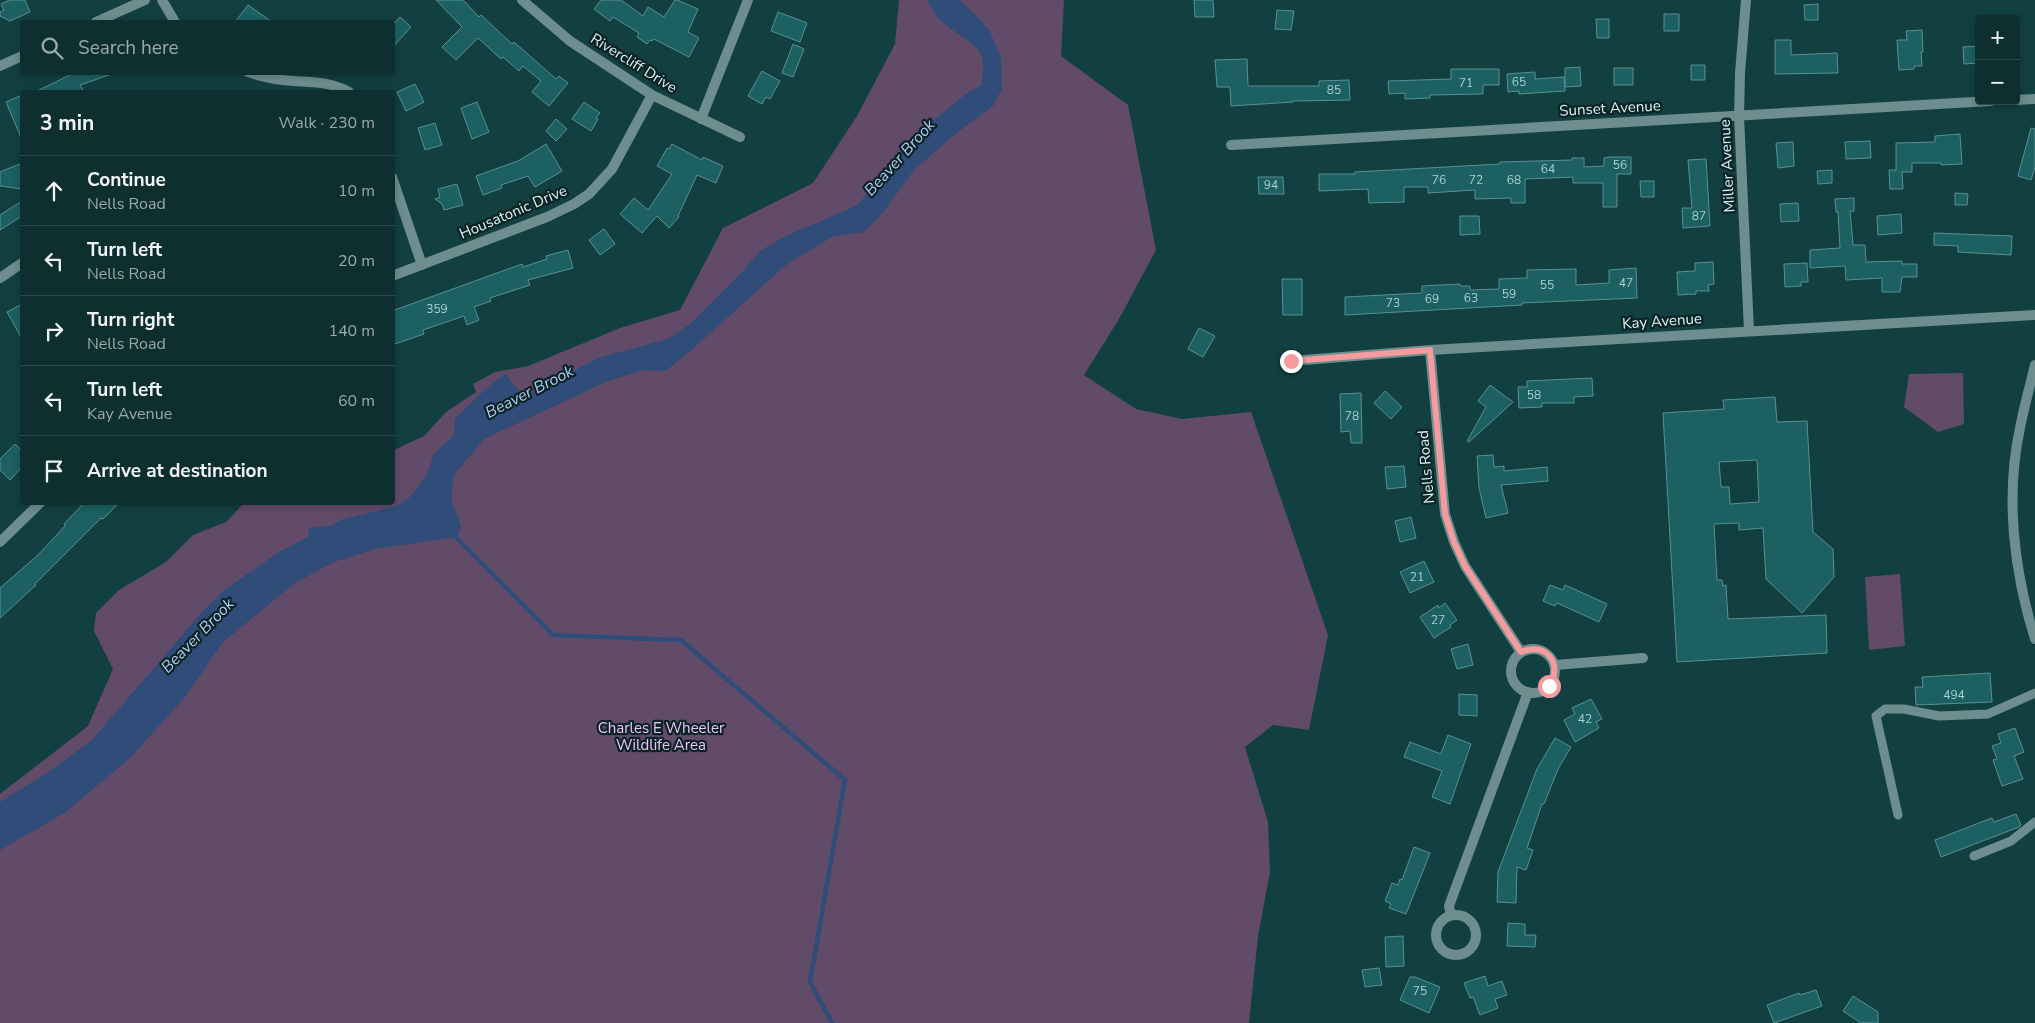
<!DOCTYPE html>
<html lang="en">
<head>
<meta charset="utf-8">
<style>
	:root { --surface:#0e2f30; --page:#1c3b3c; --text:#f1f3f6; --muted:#9ba9ab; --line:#2e4a4c }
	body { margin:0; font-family:"Nunito Sans",sans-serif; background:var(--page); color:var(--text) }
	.controls { position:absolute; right:15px; top:15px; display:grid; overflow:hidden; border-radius:5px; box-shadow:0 2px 8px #0003 }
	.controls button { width:45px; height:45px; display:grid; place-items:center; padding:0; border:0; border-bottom:1px solid var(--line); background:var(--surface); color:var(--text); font:25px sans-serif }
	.stop { position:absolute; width:15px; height:15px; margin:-11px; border:4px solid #f59b9d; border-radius:50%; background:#fff }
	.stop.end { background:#f59b9d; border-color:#fff; box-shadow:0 1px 5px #0008 }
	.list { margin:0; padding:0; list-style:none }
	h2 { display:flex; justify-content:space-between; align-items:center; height:65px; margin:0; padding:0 20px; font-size:21px }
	h2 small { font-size:16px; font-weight:400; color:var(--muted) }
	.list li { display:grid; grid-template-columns:32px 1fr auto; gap:15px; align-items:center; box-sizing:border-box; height:70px; padding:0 20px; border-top:1px solid var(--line) }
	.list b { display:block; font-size:19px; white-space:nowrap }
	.list p { margin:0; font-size:16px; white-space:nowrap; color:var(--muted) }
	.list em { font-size:16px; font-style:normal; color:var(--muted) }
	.icon { flex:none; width:28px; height:28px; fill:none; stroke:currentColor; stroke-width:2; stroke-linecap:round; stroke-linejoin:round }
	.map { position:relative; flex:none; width:2035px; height:1023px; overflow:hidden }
	.search { position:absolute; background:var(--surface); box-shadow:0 2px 8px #0003; left:20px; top:20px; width:375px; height:55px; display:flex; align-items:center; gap:12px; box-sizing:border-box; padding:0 18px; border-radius:5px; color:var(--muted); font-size:19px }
	.panel { position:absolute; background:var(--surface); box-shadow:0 2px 8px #0003; left:20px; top:90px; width:375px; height:415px; border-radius:5px }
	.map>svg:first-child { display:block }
</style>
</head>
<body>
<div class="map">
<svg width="2035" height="1023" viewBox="0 0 2035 1023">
	<rect width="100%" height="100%" fill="#123f40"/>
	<!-- green -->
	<path fill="#614b68" d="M899 0H1064L1061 56 1128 105 1156 250 1119 319 1084 375 1136 409 1182 419 1251 412 1328 635 1309 730 1273 725 1245 747 1268 822 1270 872 1258 936 1249 1023H0V794L88 726 113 669 94 631 96 613 119 590 166 562 193 535 226 522 244 503 392 502 393 448 396 449 424 436 446 412 476 392 473 384 495 372 528 366 620 328 680 310 723 228 813 183 857 116 895 44Z
		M1963 373 1964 424 1938 432 1904 407 1909 374Z
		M1900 574 1905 646 1869 650 1865 577Z"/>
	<!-- water -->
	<path fill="#2f4d78" d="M927 0H960L980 19 990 32 1001 57 1002 88 994 105 954 135 914 170 881 215 864 232 832 237 786 265 687 354 665 371 644 370 608 381 484 439 454 475 451 499 461 526 457 537 375 549 334 562 295 583 222 643 186 696 131 757 66 812 0 850V802L47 773 92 740 203 611 223 591 279 552 308 537 309 528 330 526 343 519 394 507 409 498 427 474 434 454 454 435 455 419C471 403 486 387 505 374L524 397 598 358 668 339 690 324 743 271 761 250 786 236 856 206 871 190 909 140 965 95 981 85C990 45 971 45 946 25 937 18 932 9 927 0Z"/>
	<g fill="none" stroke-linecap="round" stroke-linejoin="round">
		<!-- stream -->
		<path stroke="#2f4d78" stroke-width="4.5" d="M454 535 553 635 681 640 845 780 810 982 832 1023"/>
	</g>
	<!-- building -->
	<path fill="#1c6062" stroke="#599193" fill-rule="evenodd" d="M10 0H25L30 12 10 21 0 16V12L4 10 1 4Z
		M436 0H463L479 17 481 15 512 44 514 42 556 79 559 76 568 83 549 106 532 92 541 81 523 66 519 71 503 57 501 59 478 38 456 60 442 47 462 27Z
		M601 0H621L643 16 648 7 664 17 675 0H677L698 9 688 32 699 38 689 57 654 39 652 41 650 40 647 44 637 37 639 33 613 17 610 21 594 9Z
		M1194 0H1213L1214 17H1195Z
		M1818 4V20H1805L1804 5Z
		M248 5 272 22H235Z
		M1277 10 1294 11 1291 30 1275 29Z
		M778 12 807 23 800 42 771 31Z
		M1664 14H1679V31H1664Z
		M400 17 411 27 392 48V26Z
		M1596 19H1609V38H1597Z
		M1922 30 1923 52H1921L1922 66H1914V69L1899 70 1897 40H1907L1906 31Z
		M1775 40H1791V55L1837 53 1838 73 1775 74Z
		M793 44 804 49 793 77 782 73Z
		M1979 46V63L1964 64 1963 47Z
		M1247 59 1248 86H1319V81L1349 80 1350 100 1293 101V102L1231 106 1230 87H1217L1215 60Z
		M1691 65H1705V80H1691Z
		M1580 67 1581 86 1565 87V68Z
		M1614 68H1633V85H1614Z
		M1451 69H1499V85H1483V94L1430 95V98L1405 99V93L1389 94 1388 81 1451 79Z
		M762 71 780 81 770 99 766 97 762 104 748 96Z
		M76 72H112V74L80 85 84 92H35Z
		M1535 72V79L1564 77 1565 91 1519 94V91L1508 92 1507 74Z
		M415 84 424 102 406 111 397 92Z
		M22 95V140L6 102Z
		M477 102 489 132 472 139 461 108Z
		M584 102 600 113 596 118 598 119 591 131 572 119Z
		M556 119 567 129 556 141 546 131Z
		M435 123 442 145 425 150 418 128Z
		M2031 128 2035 129V167L2031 180 2018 176Z
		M1960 134 1962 164 1941 165V163H1912V172H1902L1903 189H1890L1889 170H1896V143L1935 142V136Z
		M1870 141 1871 158 1846 159 1845 142Z
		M1793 142 1794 166 1778 168 1776 143Z
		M546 144 562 171 535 187 528 176 501 185 502 188 483 195 476 176 518 161Z
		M672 144 702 160 703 157 723 166 716 183 697 175 678 216 679 217 669 228 657 216 642 233 620 214 634 198 648 210 672 174 657 166 667 148 669 149Z
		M1609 157H1631V174H1617V207H1603V183H1573V177L1525 179V203H1511V198L1475 199V190L1428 193V187H1404V202L1369 203 1368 189 1319 191V174H1355V172L1500 164V162L1572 160V158H1584V167L1604 166V158Z
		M1706 159 1710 226 1683 228 1682 208H1692L1688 160Z
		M22 163V189L0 186V172Z
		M1832 170V183L1818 184 1817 171Z
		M1258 177H1283L1284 194H1259Z
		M1640 181H1654V197H1641Z
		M457 184 463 205 444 210 442 204 435 199 440 197 438 189Z
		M1955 193 1968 194 1967 205H1955Z
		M1854 198V211H1850L1853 245H1865L1866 262 1902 261V264H1917V277H1902L1900 292H1882V278L1846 280 1845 266 1810 268V250L1840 248 1838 212H1836L1835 199Z
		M22 201V216L0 230V215Z
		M1798 203 1799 221 1781 222 1780 204Z
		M1901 214 1902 233 1878 235 1877 216Z
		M1460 216H1479L1480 234 1460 235Z
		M604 229 615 244 600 255 589 240Z
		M1934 233 2012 236 2011 255 1958 252V246L1934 245Z
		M568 250 573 268 528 280 530 285 490 298 491 301 474 307 479 320 467 325 464 316 423 330 424 334 392 345V311L522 264 523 267 547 259 546 256Z
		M1713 262 1714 284 1708 285 1709 291H1696V294L1678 295 1677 272 1695 271V263Z
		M1807 263 1808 282H1801V286L1785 287 1784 264Z
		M1636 268 1637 298 1522 303V305L1345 315V297L1422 293V286L1460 284V286H1470V290L1499 289V279L1527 278V270L1576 269V285L1609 283V270Z
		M1282 279H1302V315H1283Z
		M22 304V339L7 312Z
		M1199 328 1215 336 1203 357 1188 349Z
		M1592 378 1593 396 1574 397V403H1542V407L1519 408 1518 387H1527V381Z
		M1490 385 1513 402 1469 442 1467 441 1486 407 1478 401Z
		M1385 391 1402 407 1391 419 1374 403Z
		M1361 393 1362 443H1351L1350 431 1341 432 1340 394Z
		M1775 397 1777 422 1807 421 1813 532 1833 549 1834 577 1802 613 1766 579 1763 528 1739 530V523L1714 524 1717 580H1722L1723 586 1726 585 1728 619 1826 615 1827 653 1677 662 1663 413 1724 409 1723 400ZM1757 460 1759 502 1730 504 1729 487H1721L1719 462Z
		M15 444 22 451V467L10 480 0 470V459Z
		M1493 455 1494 467 1504 466V471L1547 467 1548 481 1501 485 1508 513 1486 518 1479 488 1477 456Z
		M1404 466 1406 487 1387 489 1385 467Z
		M85 502H120L103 519 101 518 35 584 36 585 0 618V588L37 556 65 526 64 524Z
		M1411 517 1416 538 1400 542 1395 521Z
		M1424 561 1434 582 1410 593 1400 572Z
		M1550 585 1563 590 1565 585 1607 604 1599 622 1557 603 1555 606 1543 601Z
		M1445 603 1457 620 1450 625 1451 627 1434 638 1420 617 1438 605 1439 608Z
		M1468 644 1473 665 1457 669 1451 649Z
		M1990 673 1992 702 1916 705 1915 687H1923L1922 677Z
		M1459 694 1477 695V716L1459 715Z
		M1591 699 1602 719 1596 722 1599 728 1575 742 1564 720 1575 714 1572 708Z
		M2015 728 2024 752 2014 756 2023 779 2002 786 1993 760 1997 759 1992 746 2001 743 1998 734Z
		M1448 735 1471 744 1450 804 1432 797 1442 771 1404 757 1410 742 1441 754Z
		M1555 738 1571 747 1558 769 1544 804H1542L1527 848 1533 850 1526 870 1517 867 1516 903 1497 902 1498 872 1537 769Z
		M2016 814 2021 825 2019 827 1941 857 1935 840 1992 818 1994 822Z
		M1414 847 1430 853 1406 914 1389 908 1391 904 1385 901 1392 883 1398 885 1400 879 1402 880Z
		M1508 923 1525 924V935H1536L1535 947 1507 946Z
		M1403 936 1404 966 1386 967 1385 937Z
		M1379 968 1382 985 1365 987 1362 970Z
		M1485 976 1488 986 1502 981 1507 995 1495 999 1498 1008 1480 1015 1473 997 1470 998 1464 983Z
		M1410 977H1415L1440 987 1429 1013 1400 1000Z
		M1816 990 1822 1006 1774 1023 1767 1005 1799 993 1800 995Z
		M1853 996 1878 1012V1023H1861L1843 1011Z"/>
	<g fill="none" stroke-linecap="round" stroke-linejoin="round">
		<!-- service -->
		<path stroke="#6d8d8e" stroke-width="9" d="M1898 815 1876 716 1885 709H1904L1939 716 1988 714 2035 693
			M1974 856 2011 841 2035 822"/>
		<!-- minor -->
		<path stroke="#6d8d8e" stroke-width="10" d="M162 0 175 22
			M522 0 570 41 652 95 740 137
			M1746 0 1740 73 1739 116 1749 331
			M96 22 145 0
			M0 66 22 56
			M248 72C260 76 271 79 283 80 306 83 328 80 349 92
			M2016 100 2035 99
			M701 119 748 0
			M1231 145 1991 101
			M392 177 422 265
			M392 276 547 217 574 204 589 194 612 169 652 95
			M0 278 22 263
			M1430 350 1445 514 1454 542 1465 566 1521 652
			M1291 361 1430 350 2035 315
			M0 542 41 502
			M1511 671a22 22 0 1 1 44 0a22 22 0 1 1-44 0Z
			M1555 665 1643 658
			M1451 915 1449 906 1528 692
			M1436 935a20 20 0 1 1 40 0a20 20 0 1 1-40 0Z"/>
		<!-- tertiary -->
		<path stroke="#6d8d8e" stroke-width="10" d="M2035 365C2030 386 2024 407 2020 428 2005 497 2014 572 2035 639"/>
	</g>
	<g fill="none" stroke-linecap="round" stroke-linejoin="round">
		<!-- route -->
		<path stroke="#f59b9d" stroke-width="6" d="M1291 361 1430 350 1445 514 1454 542 1465 566 1521 652C1546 641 1564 664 1549 686"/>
	</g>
	<g text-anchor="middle" stroke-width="4.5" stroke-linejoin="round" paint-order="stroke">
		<!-- number labels -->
		<g font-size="12" fill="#a9cfd0">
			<text x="1519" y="86">65</text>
			<text x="1466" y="87">71</text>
			<text x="1334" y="94">85</text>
			<text x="1620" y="169">56</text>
			<text x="1548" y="173">64</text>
			<text x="1439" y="184">76</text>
			<text x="1476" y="184">72</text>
			<text x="1514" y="184">68</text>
			<text x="1271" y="189">94</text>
			<text x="1699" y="220">87</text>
			<text x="1626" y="287">47</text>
			<text x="1547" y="289">55</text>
			<text x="1509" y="298">59</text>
			<text x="1471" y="302">63</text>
			<text x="1432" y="303">69</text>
			<text x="1393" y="307">73</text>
			<text x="437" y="313">359</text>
			<text x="1534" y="399">58</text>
			<text x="1352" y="420">78</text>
			<text x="1417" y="581">21</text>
			<text x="1438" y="624">27</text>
			<text x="1954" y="699">494</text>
			<text x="1585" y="723">42</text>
			<text x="1420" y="995">75</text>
		</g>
		<!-- street labels -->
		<g font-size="15" fill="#d8f4f5" stroke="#0b2324">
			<text transform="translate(634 63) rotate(32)" y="5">Rivercliff Drive</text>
			<text transform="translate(1610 108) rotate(-3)" y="5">Sunset Avenue</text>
			<text transform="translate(1727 166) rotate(-93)" y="5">Miller Avenue</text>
			<text transform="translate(513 212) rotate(-23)" y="5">Housatonic Drive</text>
			<text transform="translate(1662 321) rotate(-4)" y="5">Kay Avenue</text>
			<text transform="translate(1426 467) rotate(-95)" y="5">Nells Road</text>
		</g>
		<!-- park labels -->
		<g font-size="15" fill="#f0c4fd" stroke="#0b2324">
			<text x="661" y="733">Charles E Wheeler<tspan x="661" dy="17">Wildlife Area</tspan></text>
		</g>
		<!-- water labels -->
		<g font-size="16" font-style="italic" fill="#b0ccf6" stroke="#0b2324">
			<text transform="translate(899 157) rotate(-48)" y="6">Beaver Brook</text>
			<text transform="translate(529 391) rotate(-27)" y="6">Beaver Brook</text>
			<text transform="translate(197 635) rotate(-46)" y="6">Beaver Brook</text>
		</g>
	</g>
</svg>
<div class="controls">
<button>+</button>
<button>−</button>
</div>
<div class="stop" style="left:1549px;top:686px"></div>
<div class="stop end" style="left:1291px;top:361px"></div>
<div class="search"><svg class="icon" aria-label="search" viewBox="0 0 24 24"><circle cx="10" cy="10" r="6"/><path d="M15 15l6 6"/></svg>Search here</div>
<section class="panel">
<h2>3 min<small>Walk · 230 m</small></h2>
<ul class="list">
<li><svg class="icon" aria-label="ahead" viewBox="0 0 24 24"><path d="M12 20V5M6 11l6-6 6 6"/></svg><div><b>Continue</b><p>Nells Road</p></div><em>10 m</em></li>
<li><svg class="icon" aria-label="left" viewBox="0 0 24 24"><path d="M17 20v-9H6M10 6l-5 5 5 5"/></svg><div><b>Turn left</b><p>Nells Road</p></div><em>20 m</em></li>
<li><svg class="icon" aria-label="right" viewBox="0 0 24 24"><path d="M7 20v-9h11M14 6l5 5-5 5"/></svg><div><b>Turn right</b><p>Nells Road</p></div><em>140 m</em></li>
<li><svg class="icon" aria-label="left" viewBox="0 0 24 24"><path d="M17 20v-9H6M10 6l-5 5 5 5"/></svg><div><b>Turn left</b><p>Kay Avenue</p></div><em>60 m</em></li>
<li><svg class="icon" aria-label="arrive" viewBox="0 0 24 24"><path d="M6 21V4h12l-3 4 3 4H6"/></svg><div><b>Arrive at destination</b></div></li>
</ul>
</section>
</div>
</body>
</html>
